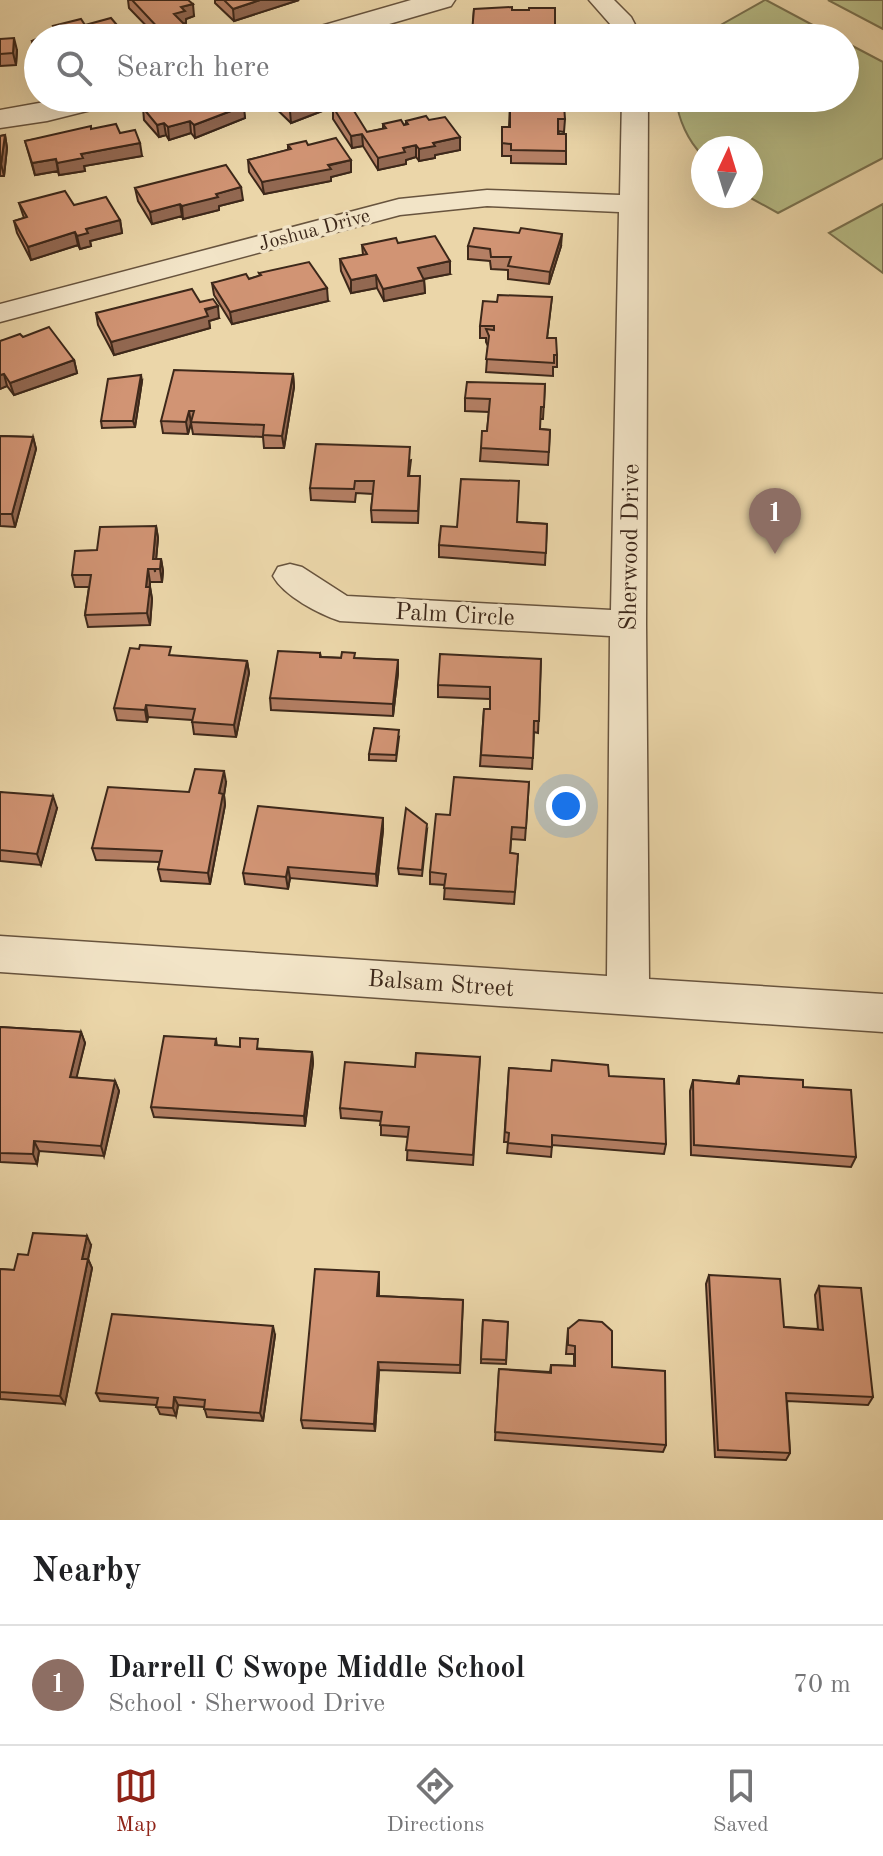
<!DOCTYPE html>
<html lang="en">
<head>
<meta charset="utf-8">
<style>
	:root { --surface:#fff; --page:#f2f2f2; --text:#202124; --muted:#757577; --line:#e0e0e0; --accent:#8f2418 }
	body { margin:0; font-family:"Old Standard TT",serif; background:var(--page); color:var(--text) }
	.compass { position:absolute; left:691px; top:136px; width:72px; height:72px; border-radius:50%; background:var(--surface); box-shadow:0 8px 32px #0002; rotate:4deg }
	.you { position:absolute; left:566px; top:806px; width:28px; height:28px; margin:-20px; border:6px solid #fff; border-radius:50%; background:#1a73e8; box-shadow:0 0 0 12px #1a73e833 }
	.badge { display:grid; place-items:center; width:52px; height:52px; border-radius:50%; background:var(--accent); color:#fff; font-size:26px; font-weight:700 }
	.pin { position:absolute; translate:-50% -66px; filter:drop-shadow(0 2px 4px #0008) }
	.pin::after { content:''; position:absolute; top:42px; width:28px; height:24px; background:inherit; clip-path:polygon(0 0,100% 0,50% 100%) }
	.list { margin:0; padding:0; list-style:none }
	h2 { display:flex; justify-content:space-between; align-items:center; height:104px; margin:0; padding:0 32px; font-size:34px }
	h2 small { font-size:26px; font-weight:400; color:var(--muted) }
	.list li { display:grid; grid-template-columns:52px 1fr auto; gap:24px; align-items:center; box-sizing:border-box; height:120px; padding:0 32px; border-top:2px solid var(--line) }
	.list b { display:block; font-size:30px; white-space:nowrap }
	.list p { margin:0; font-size:26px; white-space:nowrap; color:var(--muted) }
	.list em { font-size:26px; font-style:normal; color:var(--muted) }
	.icon { flex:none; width:44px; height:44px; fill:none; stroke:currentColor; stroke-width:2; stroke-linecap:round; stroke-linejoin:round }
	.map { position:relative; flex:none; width:883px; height:1520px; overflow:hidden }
	.search { position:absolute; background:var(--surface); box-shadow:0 8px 32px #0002; left:24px; right:24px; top:24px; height:88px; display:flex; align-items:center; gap:20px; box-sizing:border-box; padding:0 28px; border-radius:44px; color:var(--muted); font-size:30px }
	.sheet { height:224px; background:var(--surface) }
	nav { display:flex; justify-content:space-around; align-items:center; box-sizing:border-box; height:112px; border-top:2px solid var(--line); background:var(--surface); font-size:22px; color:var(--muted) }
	nav a { display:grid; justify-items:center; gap:4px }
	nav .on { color:var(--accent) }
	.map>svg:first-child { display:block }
</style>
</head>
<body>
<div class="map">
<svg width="883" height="1520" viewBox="0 0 883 1520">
	<rect width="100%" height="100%" fill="#ebd6a9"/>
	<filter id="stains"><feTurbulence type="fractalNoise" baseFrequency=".0025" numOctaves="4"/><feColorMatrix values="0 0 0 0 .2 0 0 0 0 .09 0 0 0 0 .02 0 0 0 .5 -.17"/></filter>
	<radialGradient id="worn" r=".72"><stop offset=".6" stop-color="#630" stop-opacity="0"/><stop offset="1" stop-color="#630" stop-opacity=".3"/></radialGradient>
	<!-- green -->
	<path fill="#b8bd87" stroke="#7a7250" stroke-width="2" d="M765 0H766L837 38H703L710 31Z
		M828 0H883V29Z
		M845 42 883 62V158L778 213 747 196H751V148H703V156C688 141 678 119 676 98H845Z
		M883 204V273L829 233Z"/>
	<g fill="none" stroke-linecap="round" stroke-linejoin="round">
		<!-- minor casing -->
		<g stroke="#68543e" stroke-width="3">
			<path id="minor" d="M589 0H614L631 17 642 38H618L611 25Z
				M622 98H648L646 624 649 979 883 994V1032L0 972V936L607 976 610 636 340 621C319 614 284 596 273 576L278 567 290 564 302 567 347 596 611 610 619 212 487 206 400 215 0 322V304L399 199 487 190 620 195Z"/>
		</g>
		<!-- tertiary casing -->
		<g stroke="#68543e" stroke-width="3">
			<path id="tertiary" d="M411 0H455L451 6 341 38H296L300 32Z
				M67 98H119L115 104 47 121 0 128V110Z"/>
		</g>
		<!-- path -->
		<path stroke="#3d281a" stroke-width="4" stroke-dasharray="4 3" stroke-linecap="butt" d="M247 38 281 28"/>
		<!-- minor -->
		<use href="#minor" fill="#f2e4c7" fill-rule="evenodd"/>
		<!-- tertiary -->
		<use href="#tertiary" fill="#f2e4c7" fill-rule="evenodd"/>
	</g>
	<!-- wall -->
	<path fill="#b47f64" stroke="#3d281a" stroke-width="2" d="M128 0H188L194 16 186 19V23L184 24 186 37 158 38 129 8Z
		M215 0H299L234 21 215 3Z
		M474 9 512 10 555 34 554 38H472Z
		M38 38V58L34 53 32 41Z
		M0 39 17 50 16 65 0 66Z
		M173 98H344L330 102V108L291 123 266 99 252 104 250 101 242 104 245 118 195 138 191 133 169 140 166 135 159 137 144 120 143 108Z
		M524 98H566L565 104 524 103Z
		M510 104 565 119 564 132 558 131 566 151V164L511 163V156H502V127H509Z
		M333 107 367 132 383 129V124L404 125 406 124V121L429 120 460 137V150L435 155V158L419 161 416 157 406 160V164L378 170 363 146 352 148 333 119Z
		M91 129 120 133 142 156 84 166 85 171 59 175 58 171 35 175 25 141Z
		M5 135 7 148 4 176H0V136Z
		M288 145H308L351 160V172L331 177V181L264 194 249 172 248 160 288 150Z
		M135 188 243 200 219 206V210L183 219 182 216 152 224 138 201Z
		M19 203 74 205 120 220 122 233 90 241 91 246 80 249 78 245 31 260 17 233 14 221 24 218Z
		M398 243 450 274 424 279 425 293 384 301 377 288 351 293 341 271 340 259 363 255 362 245Z
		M468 246H561L549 284 508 279V270L491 269 490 261 468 259Z
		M259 273 328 301 232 324 214 295 212 283 249 279 260 276Z
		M552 297 547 338 557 355V367H553V376L486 372 488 346 486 342V338H480V326L497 302Z
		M200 302 219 318 209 321 210 328 114 355 98 325 96 313Z
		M23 337 74 360 77 373 14 395 7 386 0 389V341Z
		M293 374 294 387 284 448H264L263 437 193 434 191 423 188 434 163 433 161 421Z
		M142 381 135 427 102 428 101 421Z
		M545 384 543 419H540V429L550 430 548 465 480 461 481 448 487 431 489 412 465 411V398Z
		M0 436 33 437 36 449 15 527 0 526Z
		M411 460 409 476H420L418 523 372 522 371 510 373 494 356 493 355 502 311 500 310 488Z
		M517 522 547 524 545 565 439 557V545L457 527Z
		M156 526 158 538 156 559H161L163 571 162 582H150V587L152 599 150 625 88 627 85 615 89 587H75L72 575 97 550Z
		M320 653 321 657 398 660V673L393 716 271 710 270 698Z
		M173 656 247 661 249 673 236 737 194 734 192 720 148 717 147 722 117 720 114 708Z
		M541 659 538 733 534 732 532 769 480 766 484 709H490V699L438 697V685Z
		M399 737 396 761 369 760V754Z
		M226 782 224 795 225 805 210 884 161 881 158 869 160 862 96 860 92 848 189 792Z
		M529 782 525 840 511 839 510 853 518 854 514 904 444 899 445 885 430 884V872L450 815Z
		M0 792 57 808 41 865 0 861Z
		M383 830 377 886 290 878 288 889 245 884 243 873Z
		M427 830 422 876 399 874 398 868Z
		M0 1027 81 1032 85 1043 76 1078 115 1081 119 1091 104 1156 39 1151 37 1164 0 1162Z
		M216 1039 217 1046 312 1052 313 1063 305 1126 154 1117 151 1107Z
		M480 1057 473 1165 407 1160 408 1137 381 1135V1121L341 1118 340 1108Z
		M509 1068 609 1076 666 1144 664 1154 552 1145 551 1157 507 1153 508 1142H504Z
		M739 1076 803 1087 856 1157 851 1167 691 1155 690 1091 693 1080 736 1084Z
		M91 1245 88 1259 92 1268 65 1404 0 1399V1269L14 1270 28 1255Z
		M379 1272V1296L463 1300 460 1373 379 1370 375 1431 303 1428 301 1420Z
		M709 1275 784 1327 818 1329 815 1295 819 1286 873 1397 868 1405 787 1401 790 1453 786 1460 715 1457 706 1284Z
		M483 1320 508 1322 506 1364 481 1363Z
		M568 1329 612 1367 666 1445 663 1452 495 1440 499 1369 550 1372 551 1365 574 1366V1354H566Z
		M275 1335 263 1421 207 1417 204 1407 178 1405 176 1416 160 1414 156 1405 100 1401 96 1393Z"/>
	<!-- shaded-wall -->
	<path fill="#926851" stroke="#3d281a" stroke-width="2" d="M260 0H299L234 21 233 9Z
		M193 4 194 16 186 19V23L175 26 174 14 181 7Z
		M185 25 186 37 163 38 162 32Z
		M14 38 17 50 16 65 13 53Z
		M233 98H249L250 101 234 106Z
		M251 98H266V99L252 104Z
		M324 98H344L330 102V108L291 123 290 111Z
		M244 106 245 118 195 138 194 125Z
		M190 121 191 133 169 140 168 127Z
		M164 123 166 135 159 137 157 125Z
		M362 134 363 146 352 148 351 136Z
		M5 135 7 148 4 176 1 164Z
		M460 137V150L435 155V158L419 161V149L433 143Z
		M140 143 142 156 84 166 85 171 59 175 57 163 81 154Z
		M416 145V157L406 160V164L378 170V158L403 148Z
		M56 159 58 171 35 175 32 163Z
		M351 160V172L331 177V181L264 194 262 182Z
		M241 187 243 200 219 206V210L183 219 182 206 216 194Z
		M180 204 182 216 152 224 150 212Z
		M120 220 122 233 90 241 91 246 80 249 77 236 86 229Z
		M75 232 78 245 31 260 28 247Z
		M562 234 561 246 549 284 550 272Z
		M450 261V274L418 280V268Z
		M376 275 377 288 351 293V280Z
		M424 280 425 293 384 301 383 289Z
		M327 288 328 301 232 324 230 312Z
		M218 306 219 318 209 321 210 328 114 355 111 342Z
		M74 360 77 373 14 395 10 383Z
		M4 374 7 386 0 389V375Z
		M293 374 294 387 284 448 282 436Z
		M141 375 142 381 135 427 133 421Z
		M189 411 191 423 188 434 186 422Z
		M33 437 36 449 15 527 12 514Z
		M156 526 158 538 155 572 153 559Z
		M161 559 163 571 162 582 160 569Z
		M148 569 150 582 149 597 150 587 152 599 150 625 147 613 146 587Z
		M398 660V673L393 716V704Z
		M247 661 249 673 236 737 234 725Z
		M146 705 148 717 147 722 145 710Z
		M224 771 226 782 224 795 225 805 210 884 208 873 219 793Z
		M53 796 57 808 41 865 37 854Z
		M383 818V830L377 886 376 874Z
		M288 867 290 878 288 889 286 877Z
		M81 1032 85 1043 74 1088 70 1077Z
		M312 1052 313 1063 305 1126 304 1116Z
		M115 1081 119 1091 104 1156 101 1146Z
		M34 1141 39 1151 37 1164 33 1154Z
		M87 1236 91 1245 86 1268 82 1259Z
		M88 1259 92 1268 65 1404 60 1396Z
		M273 1326 275 1335 263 1421 260 1413Z
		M378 1362 379 1370 375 1431 374 1424Z
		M174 1397 178 1405 176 1416 173 1408Z"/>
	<!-- building -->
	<path fill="#d19474" stroke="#3d281a" stroke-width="2" d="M132 0H188L193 4 181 7 185 11 174 14 185 25 162 32Z
		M224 0H260L233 9Z
		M512 7V10H529V8H555V34L472 32 474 9Z
		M111 18 128 38H40L57 32 53 26 81 19 85 25Z
		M422 31 430 38H397Z
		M14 38 13 53 0 54V39Z
		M38 39V49L32 41Z
		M173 98H237L244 106 194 125 190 121 168 127 164 123 157 125 143 108Z
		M277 98H324L290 111Z
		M349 103 367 132 386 128 383 124 401 120 404 125 408 124 406 121 426 116 429 120 445 117 460 137 433 143 435 146 419 149 416 145 403 148 405 152 378 158 362 134 351 136 333 107Z
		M510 104 564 105 565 119H558V134H566V151L511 150V144L502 143V127H510Z
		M116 124 120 133 135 130 140 143 81 154 83 158 57 163 56 159 32 163 25 141 91 126V129Z
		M5 135 1 164H0V136Z
		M336 138 351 160 328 165 331 169 262 182 248 160 291 149 288 145 306 141 308 145Z
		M226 165 241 187 216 194 218 197 182 206 180 204 150 212 135 188Z
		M65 191 74 205 106 197 120 220 86 229 88 233 77 236 75 232 28 247 14 221 27 217 19 203Z
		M474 228 519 233 521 228 562 234 550 272 508 266 511 257H491L490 249 468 246Z
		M435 236 450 261 418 268 424 280 383 289 376 275 351 280 340 259 367 254 362 245 396 238 398 243Z
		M309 262 327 288 230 312 212 283 246 274 249 279 261 275 259 273Z
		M192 289 200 302 213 299 218 306 205 309 208 316 111 342 96 313Z
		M498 295 552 297 547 338H556L557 355H554V363L486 359 489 336 486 329 494 330V326H480L483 301 497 302Z
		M49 327 74 360 10 383 4 374 0 375V341L20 334 23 337Z
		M174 370 293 374 282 436 263 435 264 425 191 422 194 411H189L186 422 161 421Z
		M141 375 133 421H101L108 379Z
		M467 382 545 384 544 407H541L540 429 550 430 549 452 481 448 482 431H487L490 399 465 398Z
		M0 436 33 437 12 514H0Z
		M316 444 410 447 408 476H420L418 511 371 510 374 481H355L354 489 310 488Z
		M461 479 519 481 517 522 547 524 546 553 439 545 441 526 457 527Z
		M156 526 153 559H161L160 569H148L146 587H150L147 613 85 615 91 575H72L75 551 97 550 100 527Z
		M140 645 171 647 169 655 247 661 234 725 192 722 195 709 146 705 145 710 114 708 130 648 139 649Z
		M278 651 320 653V657L341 658 342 652 355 653 354 658 398 660 393 704 270 698Z
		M440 654 541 659 539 721H534L533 758 481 755 484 709H490V687L438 685Z
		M374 728 399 730 396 755 369 754Z
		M195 769 224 771 219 793 223 794 208 873 158 869 162 851 92 848 108 787 189 792Z
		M454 777 529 782 526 828 512 827 510 853 518 854 515 892 444 888 446 874 430 872 436 814 450 815Z
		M0 792 53 796 37 854 0 850Z
		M258 806 383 818 376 874 288 867 286 877 243 873Z
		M406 808 427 824 422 870 398 868Z
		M0 1027 81 1032 70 1077 115 1081 101 1146 34 1141 33 1154 0 1153Z
		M164 1036 216 1039 215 1045 240 1047V1038L258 1039 257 1049 312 1052 304 1116 151 1107Z
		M416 1053 480 1057 473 1155 406 1150 409 1127 380 1125 382 1112 340 1108 345 1062 415 1067Z
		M552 1060 608 1065 609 1076 664 1079 666 1144 552 1135V1147L508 1143 509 1133 505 1132 509 1068 551 1071Z
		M739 1076 803 1080V1087L851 1090 856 1157 694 1145 693 1080 739 1084Z
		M33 1233 87 1236 82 1259H88L60 1396 0 1392V1269L14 1270 18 1254 28 1255Z
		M315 1269 379 1272 377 1296 463 1300 460 1365 378 1362 374 1424 301 1420Z
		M709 1275 780 1279 784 1327 823 1330 819 1286 861 1288 873 1397 786 1393 790 1453 718 1450Z
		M112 1314 273 1326 260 1413 204 1409 205 1400 174 1397 173 1408 156 1407 158 1398 96 1393Z
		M483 1320 508 1322 506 1360 481 1359Z
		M579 1320 602 1322 612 1331V1367L665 1371 666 1445 495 1432 499 1369 551 1373V1365L575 1366V1346L568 1345V1329Z"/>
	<g text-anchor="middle" stroke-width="7" stroke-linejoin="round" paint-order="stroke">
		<!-- far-street labels -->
		<g font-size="20" fill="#3d281a" stroke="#f2e4c7">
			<text transform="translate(314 229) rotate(-15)" y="7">Joshua Drive</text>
		</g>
		<!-- street labels -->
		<g font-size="24" fill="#3d281a" stroke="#f2e4c7">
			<text transform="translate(629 547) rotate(-89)" y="8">Sherwood Drive</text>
			<text transform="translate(455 614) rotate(3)" y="8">Palm Circle</text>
			<text transform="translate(441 983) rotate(4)" y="8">Balsam Street</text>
		</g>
	</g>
	<rect width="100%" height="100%" filter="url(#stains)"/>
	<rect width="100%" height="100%" fill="url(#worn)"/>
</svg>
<svg class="compass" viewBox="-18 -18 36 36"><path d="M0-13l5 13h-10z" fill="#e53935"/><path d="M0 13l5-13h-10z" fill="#757577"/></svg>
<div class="you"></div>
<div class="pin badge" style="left:775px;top:554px;background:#8d6e63">1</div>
<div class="search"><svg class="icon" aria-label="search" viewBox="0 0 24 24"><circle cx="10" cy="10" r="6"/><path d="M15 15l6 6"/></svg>Search here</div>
</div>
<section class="sheet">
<h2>Nearby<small></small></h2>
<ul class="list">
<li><span class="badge" style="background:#8d6e63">1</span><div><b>Darrell C Swope Middle School</b><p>School · Sherwood Drive</p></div><em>70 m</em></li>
</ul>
</section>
<nav>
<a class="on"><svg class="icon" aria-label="map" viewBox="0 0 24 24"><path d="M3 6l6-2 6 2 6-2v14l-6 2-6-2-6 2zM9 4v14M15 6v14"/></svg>Map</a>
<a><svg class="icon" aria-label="directions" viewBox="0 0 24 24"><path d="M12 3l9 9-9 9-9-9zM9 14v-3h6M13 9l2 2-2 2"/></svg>Directions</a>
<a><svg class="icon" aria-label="saved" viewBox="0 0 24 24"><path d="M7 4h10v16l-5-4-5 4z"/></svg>Saved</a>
</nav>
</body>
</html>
